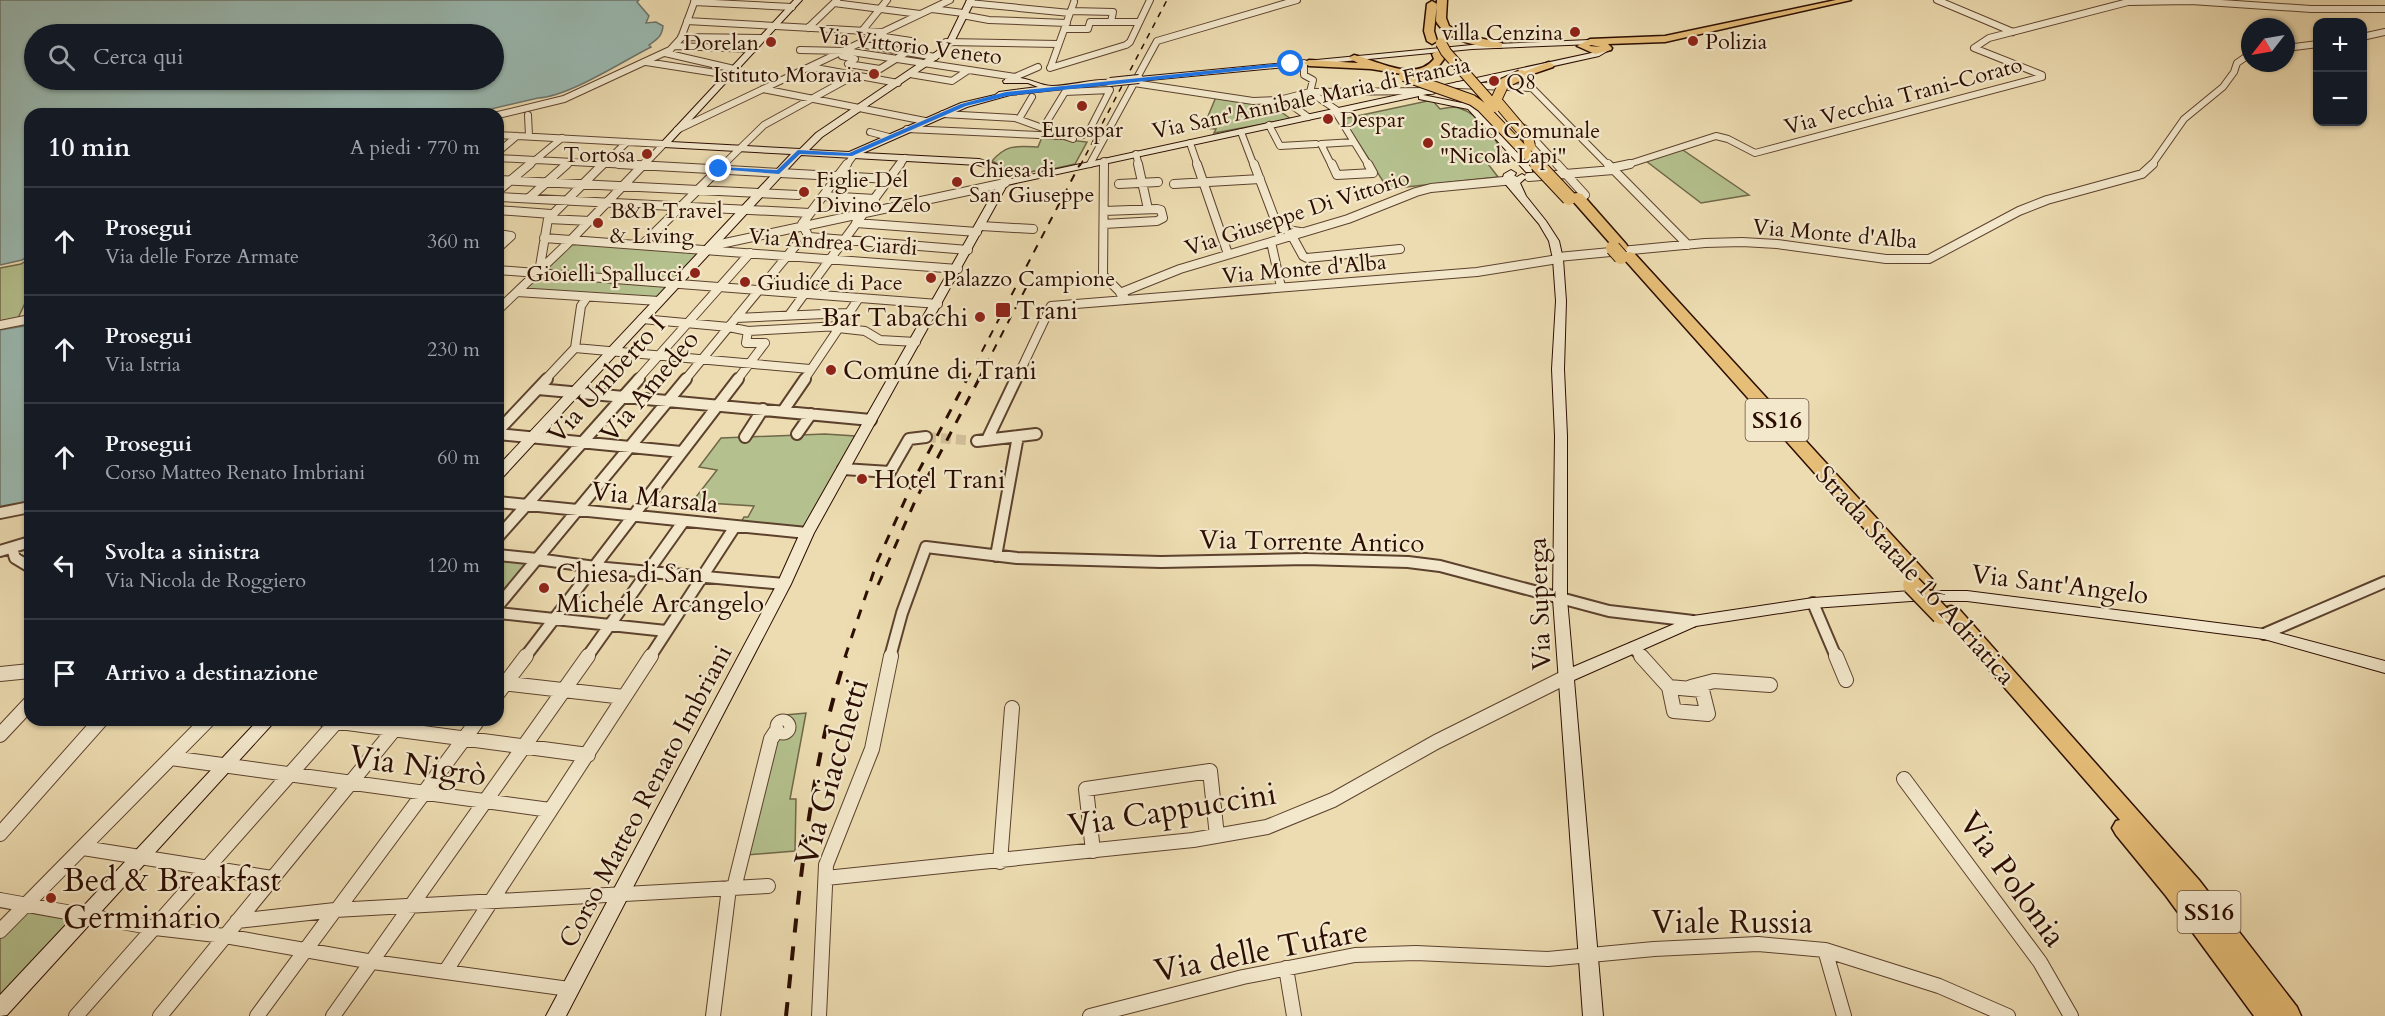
<!DOCTYPE html>
<html lang="it">
<head>
<meta charset="utf-8">
<style>
	:root { --surface:#171b24; --page:#20242c; --text:#f1f3f6; --muted:#9ea1a6; --line:#363941 }
	body { margin:0; font-family:Cardo,serif; background:var(--page); color:var(--text) }
	.controls { position:absolute; right:18px; top:18px; display:grid; overflow:hidden; border-radius:12px; box-shadow:0 2px 4px #0004 }
	.controls button { width:54px; height:54px; display:grid; place-items:center; padding:0; border:0; border-bottom:2px solid var(--line); background:var(--surface); color:var(--text); font:30px sans-serif }
	.compass { position:absolute; left:2241px; top:18px; width:54px; height:54px; border-radius:50%; background:var(--surface); box-shadow:0 2px 4px #0004; rotate:239deg }
	.stop { position:absolute; width:18px; height:18px; margin:-14px; border:4px solid #1a73e8; border-radius:50%; background:#fff }
	.stop.end { background:#1a73e8; border-color:#fff; box-shadow:0 2px 6px #0008 }
	.list { margin:0; padding:0; list-style:none }
	h2 { display:flex; justify-content:space-between; align-items:center; height:78px; margin:0; padding:0 24px; font-size:26px }
	h2 small { font-size:20px; font-weight:400; color:var(--muted) }
	.list li { display:grid; grid-template-columns:39px 1fr auto; gap:18px; align-items:center; box-sizing:border-box; height:108px; padding:0 24px; border-top:2px solid var(--line) }
	.list b { display:block; font-size:22px; white-space:nowrap }
	.list p { margin:0; font-size:20px; white-space:nowrap; color:var(--muted) }
	.list em { font-size:20px; font-style:normal; color:var(--muted) }
	.icon { flex:none; width:33px; height:33px; fill:none; stroke:currentColor; stroke-width:2; stroke-linecap:round; stroke-linejoin:round }
	.map { position:relative; flex:none; width:2385px; height:1016px; overflow:hidden }
	.search { position:absolute; background:var(--surface); box-shadow:0 2px 4px #0004; left:24px; top:24px; width:480px; height:66px; display:flex; align-items:center; gap:15px; box-sizing:border-box; padding:0 21px; border-radius:33px; color:var(--muted); font-size:22px }
	.panel { position:absolute; background:var(--surface); box-shadow:0 2px 4px #0004; left:24px; top:108px; width:480px; height:618px; border-radius:18px }
	.map>svg:first-child { display:block }
</style>
</head>
<body>
<div class="map">
<svg width="2385" height="1016" viewBox="0 0 2385 1016">
	<rect width="100%" height="100%" fill="#eddcb1"/>
	<filter id="stains"><feTurbulence type="fractalNoise" baseFrequency=".00333" numOctaves="4"/><feColorMatrix values="0 0 0 0 .2 0 0 0 0 .09 0 0 0 0 .02 0 0 0 .5 -.17"/></filter>
	<radialGradient id="worn" r=".72"><stop offset=".6" stop-color="#630" stop-opacity="0"/><stop offset="1" stop-color="#630" stop-opacity=".3"/></radialGradient>
	<!-- green -->
	<path fill="#b4c18e" stroke="#706748" stroke-width="1.5" d="M1216 97 1267 102 1291 119 1214 133 1216 129 1203 128Z
		M1432 100 1440 109C1446 108 1454 106 1459 108 1479 114 1498 139 1503 157L1496 158 1488 164 1498 177 1388 189 1343 119Z
		M1042 137 1087 142 1075 164 1039 172 1034 171 1020 176 992 161C1007 144 1016 146 1038 147Z
		M1680 148 1749 195 1701 203 1646 161Z
		M571 243 700 252 657 298 524 291Z
		M30 258V298L27 299 18 318 0 321V268L21 264Z
		M825 434 855 436 803 531 740 524 744 517H748L754 506 692 502 717 470 699 467 721 438Z
		M498 556 533 560 498 603Z
		M806 713 790 799H796L795 851 747 855 775 739 792 732 795 726 793 719 785 717V715Z
		M26 908 80 917 0 1004V934Z"/>
	<!-- water -->
	<path fill="#9abab2" stroke="#6e756b" stroke-width="1.5" fill-rule="evenodd" d="M0 0H639L637 2 649 16 646 23 656 22 663 26C662 37 657 39 649 45L651 47C623 61 568 97 538 98L470 114H30V255L22 260 0 265ZM34 34H494V80H34Z
		M30 325V499L19 506 0 507V330Z"/>
	<g fill="none" stroke-linecap="round" stroke-linejoin="round">
		<!-- street-tunnel -->
		<path stroke="#d0bd97" stroke-width="10" stroke-dasharray="10 5" stroke-linecap="butt" d="M926 437 977 441"/>
		<!-- street-far3 casing -->
		<g stroke="#5c412d" stroke-width="8">
			<path id="street-far3" d="M1937 0 2013 32
				M694 2 792 7
				M834 3 920 14
				M969 3 1070 13
				M932 9 963 13
				M1071 11 1113 12 1111 22
				M962 15 989 20 1067 23
				M687 21 884 32
				M808 28 837 0
				M1065 29H1088L1090 22H1139
				M862 31 887 0
				M878 36 911 41
				M681 37 762 38
				M2362 37 2385 32
				M946 42 1058 44
				M860 44 935 57
				M675 46 753 49
				M2286 48 2318 44
				M800 50 845 51 1015 77
				M665 53 734 69
				M842 56 855 59 848 64 880 69 907 52
				M646 62 729 75
				M1304 63V75L1313 80 1310 92 1338 111
				M1051 66 1074 2
				M810 67 898 83
				M1050 68 1126 45 1130 42 1150 0
				M910 74 952 81 967 71
				M2042 77V75L1974 48 1989 38 2128 2 2191 1 2311 9H2385
				M1008 80 1038 67
				M1134 83 1253 101 1279 100 1310 92 1432 91
				M1458 85 1532 88 1609 166
				M763 89 925 121
				M1283 99 1308 117
				M1335 111 1369 166
				M943 114 1015 118 1073 139
				M498 115 564 99 670 50 681 38 695 0
				M528 115 529 136
				M1019 119 1032 97
				M1269 125 1280 146 1316 144
				M1043 128 1065 92 1110 90 1089 131 1083 135
				M1524 128 1559 166
				M907 129 1062 136
				M677 130 950 0
				M870 132 889 137
				M1241 132 1254 166
				M498 135 664 144
				M1190 143 1198 166
				M498 152 517 136
				M1136 154 1139 166
				M498 158 647 166
				M1090 164 1157 41 1297 0
				M528 166 562 138
				M565 166 571 161
				M602 166 627 142
				M643 166 664 144
				M722 166 764 125 855 75
				M846 166 854 155
				M899 166 905 158
				M1104 166V161
				M1332 166 1321 144 1354 142
				M1623 166 1716 136 1728 139 1755 153 2042 77
				M2151 166 2184 119 2223 87 2234 72 2237 63 2250 54"/>
		</g>
		<!-- street-far2 casing -->
		<g stroke="#5c412d" stroke-width="10">
			<path id="street-far2" d="M619 164 890 179
				M847 164 802 224 809 237 968 250
				M1104 164 1103 275 1124 296
				M1138 164 1148 209
				M1197 164 1228 254
				M1254 164 1277 225 1287 230 1300 232
				M1332 164 1337 175 1373 173 1368 164
				M1557 164 1585 195
				M1608 164 1688 245
				M1611 168 1630 164
				M1529 177 1613 170
				M498 180 798 195
				M1119 184 1158 182
				M1174 184 1260 179
				M498 191 530 164
				M823 196 875 199
				M498 197 810 213
				M529 198 567 164
				M498 210 551 214
				M1104 211 1157 209 1161 210 1163 218 1157 221 1104 224
				M548 219 590 221
				M856 223 977 232
				M981 226 1033 229
				M498 234 511 236
				M1292 236 1303 256 1307 258 1400 249
				M544 238 958 269
				M1271 242 1281 287
				M642 245 724 164
				M711 246 1005 183
				M498 248 511 236
				M1558 257 1705 243 1742 242 1777 244 1886 259H1929L2019 211 2047 200 2142 174 2153 164
				M498 270 938 304
				M539 272 548 219 603 164
				M517 292 659 301
				M1120 293 1180 269 1348 219 1416 192 1431 188 1514 180
				M498 310 566 245 644 164
				M789 315 900 164
				M736 318 848 313
				M642 319 729 327 748 331 839 326
				M0 325 30 319
				M838 328 865 331 880 340 916 342
				M748 331 746 343H765
				M575 348 810 369
				M545 380 575 348 581 306 587 297
				M637 380 750 253
				M685 380 797 244
				M737 380 765 343
				M804 380 859 298
				M1016 380 1051 306 1477 272 1558 259"/>
		</g>
		<!-- street-far1 casing -->
		<g stroke="#5c412d" stroke-width="14">
			<path id="street-far1" d="M538 389 871 420
				M783 411 805 379
				M498 431 547 379
				M498 434 681 452
				M797 434 811 414
				M745 437 763 409
				M987 440 1016 379
				M977 441 1036 434
				M843 469 890 472 909 439 926 437
				M498 502 807 533
				M0 513 30 507
				M498 537 639 379
				M12 548 15 558 30 567
				M0 551 30 542
				M498 555 537 559 498 606
				M996 556 1018 436
				M537 559 686 379
				M537 559 595 567 784 584
				M1813 603 1836 657
				M498 613 666 631
				M2264 634 2385 582
				M1633 648 1643 657
				M525 657 738 379
				M587 657 683 522
				M650 657 734 528
				M890 657 902 613 926 547 1017 558 1161 562 1306 559 1408 562 1440 566 1609 611 1693 621"/>
		</g>
		<!-- street casing -->
		<g stroke="#5c412d" stroke-width="16">
			<path id="street" d="M1641 656 1669 687
				M1836 656 1846 680
				M0 674 30 671
				M502 683 624 697
				M1669 687 1702 690 1708 714 1674 711Z
				M1691 687 1714 681 1770 685
				M498 693 526 656
				M325 720 588 755
				M777.5 727a5.5 5.5 0 1 1 11 0a5.5 5.5 0 1 1-11 0Z
				M0 735 30 703
				M171 758 550 810
				M1904 779 2040 962 2071 1016
				M0 834 101 720
				M83 848 272 878
				M1093 851 1086 789 1210 771 1217 836
				M1000 862 1012 708
				M826 878 1193 840 1267 827 1333 800 1436 742 1566 677
				M734 888 771 739 777 730
				M0 900 155 928 225 936 373 962 569 989
				M337 910 478 720
				M237 921 335 910 768 886
				M0 931 208 720
				M1825 950 1844 1016
				M1286 968 1294 1016
				M445 972 651 656
				M76 1016 338 720
				M160 1016 402 720
				M257 1016 335 910
				M333 1016 588 656
				M713 1016 729 888
				M819 1016 826 865 872 749 891 656
				M1090 1016 1243 977 1355 955 1416 953 1548 959 1654 949 1758 944 1825 950 1939 986 2008 1016"/>
		</g>
		<!-- secondary casing -->
		<g stroke="#2c0d01" stroke-width="2">
			<path id="secondary" d="M794 0H802L671 142 800 149 816 133 937 51 948 39 967 0H975L955 40 943 55 822 137 809 150 849 152 961 103 995 95 999 92 1038 87 1028 83H1004L1003 81C1019 71 1037 86 1052 86 1072 86 1093 78 1113 80L1114 82 1110 84 1010 95 967 107 863 153 979 159 1001 166 1011 179 1596 52 1605 48 1609 50 1599 56 1423 95 1462 103 1450 91 1457 89 1492 123 1532 168V172H1526L1468 109 1419 99V96L1007 185 814 533 791 584 566 1016H546L777 584 800 533 1001 179 995 170 978 165 801 155 503 477 498 478V466L791 154 664 147 660 144Z
				M1590 40 1594 42 1593 44 1472 49 1139 81 1135 79 1139 77 1472 45Z
				M1511 170 1516 173 1512 180 1522 174 1527 177 1520 183 1526 196 1546 221 1559 241 1563 259 1566 301 1564 369 1567 436V599L1573 667 1693 616 1813 598 1911 591H1967L2264 629 2385 661V673L2264 639 1967 601H1911L1813 608 1696 626 1574 680 1603 1016H1583L1553 599 1555 436 1552 369 1556 301 1553 259 1549 241 1539 224 1502 180 1504 174Z
				M258 720H276L7 1015 0 1016V995Z"/>
		</g>
		<!-- primary casing -->
		<g stroke="#2c0d01" stroke-width="3">
			<path id="primary" d="M1836 0H1851L1665 42 1608 44 1612 48 1611 50 1595 54 1577 46 1590 39 1665 36ZM1591 45 1601 47 1589 46Z"/>
		</g>
		<!-- highway casing -->
		<g stroke="#2c0d01" stroke-width="3">
			<path id="highway" d="M1437 0H1447L1446 18 1449 26 1470 36 1502 43V47C1482 50 1445 39 1436 21Z
				M1432 1 1437 4 1434 31 1437 41 1432 44 1427 41 1424 31 1427 4Z
				M1437 51 1441 52 1444 59 1438 67 1431 71 1408 75 1371 69 1309 66 1304 63 1309 60 1358 63 1349 58 1354 55C1376 60 1415 83 1434 59L1432 54Z
				M1549 62 1554 65 1553 67 1521 78 1516 75Z
				M1577 193 1582 194 1626 244 1628 247 1626 250H1616L1572 200 1571 197 1572 194Z
				M1629 252 1634 253 1932 579 1935 584 1932 589 1925 590 1918 589 1624 259 1622 256Z
				M1951 606 1958 608 2199 880 2297 1007 2301 1016H2254L2166 896 2116 835 2112 828 2116 821 2120 820 1944 618 1941 613 1944 608Z"/>
		</g>
		<!-- street-far3 -->
		<use href="#street-far3" stroke="#f3e8cc" stroke-width="6"/>
		<!-- street-far2 -->
		<use href="#street-far2" stroke="#f3e8cc" stroke-width="8"/>
		<!-- street-far1 -->
		<use href="#street-far1" stroke="#f3e8cc" stroke-width="10"/>
		<!-- street -->
		<use href="#street" stroke="#f3e8cc" stroke-width="14"/>
		<!-- secondary -->
		<use href="#secondary" fill="#f3e8cc" fill-rule="evenodd"/>
		<!-- primary -->
		<use href="#primary" fill="#e6be78" fill-rule="evenodd"/>
		<!-- highway -->
		<use href="#highway" fill="#e6be78" fill-rule="evenodd"/>
		<!-- rail-far3 -->
		<path stroke="#2c0d01" stroke-width="1.5" stroke-dasharray="6 6" stroke-linecap="butt" d="M1080 166 1167 0"/>
		<!-- rail-far2 -->
		<path stroke="#2c0d01" stroke-width="2" stroke-dasharray="8 8" stroke-linecap="butt" d="M967 380 1080 164
			M978 380 1028 284"/>
		<!-- rail-far1 -->
		<path stroke="#2c0d01" stroke-width="3" stroke-dasharray="10 10" stroke-linecap="butt" d="M878 585 916 499 979 379
			M845 657 877 562 915 478 967 379"/>
		<!-- rail -->
		<path stroke="#2c0d01" stroke-width="4" stroke-dasharray="14 14" stroke-linecap="butt" d="M786 1016C799 895 808 772 846 656"/>
		<!-- secondary-bridge casing -->
		<g stroke="#2c0d01" stroke-width="10" stroke-linecap="butt">
			<path id="secondary-bridge" d="M1110 82 1139 79"/>
		</g>
		<!-- highway-bridge-far2 casing -->
		<g stroke="#2c0d01" stroke-width="12" stroke-linecap="butt">
			<path id="highway-bridge-far2" d="M1441 43 1446 52 1495 107
				M1521 75 1504 83 1496 100 1528 138 1530 146
				M1404 76 1472 100 1482 107 1538 166"/>
		</g>
		<!-- highway-bridge-far1 casing -->
		<g stroke="#2c0d01" stroke-width="16" stroke-linecap="butt">
			<path id="highway-bridge-far1" d="M1537 164 1569 198
				M1613 248 1621 257"/>
		</g>
		<!-- highway-bridge casing -->
		<g stroke="#2c0d01" stroke-width="21" stroke-linecap="butt">
			<path id="highway-bridge" d="M1912 585 1941 615"/>
		</g>
		<!-- secondary-bridge -->
		<use href="#secondary-bridge" stroke="#f3e8cc" stroke-width="8"/>
		<!-- highway-bridge-far2 -->
		<use href="#highway-bridge-far2" stroke="#e6be78" stroke-width="10"/>
		<!-- highway-bridge-far1 -->
		<use href="#highway-bridge-far1" stroke="#e6be78" stroke-width="14"/>
		<!-- highway-bridge -->
		<use href="#highway-bridge" stroke="#e6be78" stroke-width="18"/>
	</g>
	<!-- route -->
	<path fill="#1a73e8" d="M1291 62 1293 65 1007 96 966 106 852 156 800 154 779 174 716 169 719 167 777 170 798 150 849 153 961 104 1006 92Z"/>
	<!-- markers -->
	<g fill="#8f2418" stroke="#f3e8cc" stroke-width="2">
		<circle cx="1575" cy="32" r="6"/>
		<circle cx="1693" cy="41" r="6"/>
		<circle cx="771" cy="42" r="6"/>
		<circle cx="874" cy="74" r="6"/>
		<circle cx="1494" cy="81" r="6"/>
		<circle cx="1082" cy="106" r="6"/>
		<circle cx="1328" cy="119" r="6"/>
		<circle cx="1428" cy="143" r="6"/>
		<circle cx="647" cy="154" r="6"/>
		<circle cx="957" cy="182" r="6"/>
		<circle cx="804" cy="192" r="6"/>
		<circle cx="598" cy="223" r="6"/>
		<circle cx="695" cy="273" r="6"/>
		<circle cx="931" cy="278" r="6"/>
		<circle cx="745" cy="282" r="6"/>
		<rect x="995" y="302" width="16" height="16" rx="3"/>
		<circle cx="980" cy="317" r="6"/>
		<circle cx="831" cy="370" r="6"/>
		<circle cx="862" cy="479" r="6"/>
		<circle cx="544" cy="588" r="6"/>
		<circle cx="51" cy="898" r="6"/>
	</g>
	<g text-anchor="middle" stroke-width="4.5" stroke-linejoin="round" paint-order="stroke">
		<!-- far-poi labels -->
		<g font-size="22" fill="#2c0d01" stroke="#f3e8cc" text-anchor="start">
			<text x="1563" y="40" text-anchor="end">villa Cenzina</text>
			<text x="1705" y="49">Polizia</text>
			<text x="759" y="50" text-anchor="end">Dorelan</text>
			<text x="862" y="82" text-anchor="end">Istituto Moravia</text>
			<text x="1506" y="89">Q8</text>
			<text x="1340" y="127">Despar</text>
			<text x="1082" y="137" text-anchor="middle">Eurospar</text>
			<text x="1440" y="138">Stadio Comunale<tspan x="1440" dy="25">"Nicola Lapi"</tspan></text>
			<text x="635" y="162" text-anchor="end">Tortosa</text>
			<text x="969" y="177">Chiesa di<tspan x="969" dy="25">San Giuseppe</tspan></text>
			<text x="816" y="187">Figlie Del<tspan x="816" dy="25">Divino Zelo</tspan></text>
			<text x="610" y="218">B&amp;B Travel<tspan x="610" dy="25">&amp; Living</tspan></text>
			<text x="683" y="281" text-anchor="end">Gioielli Spallucci</text>
			<text x="943" y="286">Palazzo Campione</text>
			<text x="757" y="290">Giudice di Pace</text>
		</g>
		<!-- far-street labels -->
		<g font-size="22" fill="#2c0d01" stroke="#f3e8cc">
			<text transform="translate(910 45) rotate(7)" y="8">Via Vittorio Veneto</text>
			<text transform="translate(1903 95) rotate(-15)" y="8">Via Vecchia Trani-Corato</text>
			<text transform="translate(1311 97) rotate(-12)" y="8">Via Sant'Annibale Maria di Francia</text>
			<text transform="translate(1297 212) rotate(-18)" y="8">Via Giuseppe Di Vittorio</text>
			<text transform="translate(1835 233) rotate(5)" y="8">Via Monte d'Alba</text>
			<text transform="translate(833 241) rotate(4)" y="8">Via Andrea Ciardi</text>
			<text transform="translate(1304 268) rotate(-5)" y="8">Via Monte d'Alba</text>
		</g>
		<!-- shield labels -->
		<g fill="#f3e8cc" stroke="#684f3e" stroke-width="1.5">
			<rect x="1745.5" y="399" width="63" height="42" rx="4.5"/>
			<rect x="2177.5" y="891" width="63" height="42" rx="4.5"/>
		</g>
		<g font-size="24" font-weight="bold" fill="#2c0d01">
			<text x="1777" y="428">SS16</text>
			<text x="2209" y="920">SS16</text>
		</g>
		<!-- poi labels -->
		<g font-size="26" fill="#2c0d01" stroke="#f3e8cc" text-anchor="start">
			<text x="1016" y="319">Trani</text>
			<text x="968" y="326" text-anchor="end">Bar Tabacchi</text>
			<text x="843" y="379">Comune di Trani</text>
			<text x="874" y="488">Hotel Trani</text>
			<text x="556" y="582">Chiesa di San<tspan x="556" dy="30">Michele Arcangelo</tspan></text>
		</g>
		<!-- street labels -->
		<g font-size="26" fill="#2c0d01" stroke="#f3e8cc">
			<text transform="translate(606 379) rotate(-48)" y="9">Via Umberto I</text>
			<text transform="translate(649 386) rotate(-50)" y="9">Via Amedeo</text>
			<text transform="translate(655 497) rotate(6)" y="9">Via Marsala</text>
			<text transform="translate(1312 541) rotate(1)" y="9">Via Torrente Antico</text>
			<text transform="translate(1916 575) rotate(48)" y="9">Strada Statale 16 Adriatica</text>
			<text transform="translate(2060 584) rotate(7)" y="9">Via Sant'Angelo</text>
			<text transform="translate(1539 604) rotate(-92)" y="9">Via Superga</text>
			<text transform="translate(645 796) rotate(-62)" y="9">Corso Matteo Renato Imbriani</text>
		</g>
		<!-- near-street labels -->
		<g font-size="32" fill="#2c0d01" stroke="#f3e8cc">
			<text transform="translate(418 765) rotate(8)" y="11">Via Nigrò</text>
			<text transform="translate(831 772) rotate(-74)" y="11">Via Giacchetti</text>
			<text transform="translate(1172 809) rotate(-9)" y="11">Via Cappuccini</text>
			<text transform="translate(2013 879) rotate(54)" y="11">Via Polonia</text>
			<text x="1732" y="933">Viale Russia</text>
			<text transform="translate(1261 950) rotate(-11)" y="11">Via delle Tufare</text>
		</g>
		<!-- near-poi labels -->
		<g font-size="32" fill="#2c0d01" stroke="#f3e8cc" text-anchor="start">
			<text x="63" y="891">Bed &amp; Breakfast<tspan x="63" dy="37">Germinario</tspan></text>
		</g>
	</g>
	<rect width="100%" height="100%" filter="url(#stains)"/>
	<rect width="100%" height="100%" fill="url(#worn)"/>
</svg>
<div class="controls">
<button>+</button>
<button>−</button>
</div>
<svg class="compass" viewBox="-18 -18 36 36"><path d="M0-13l5 13h-10z" fill="#e53935"/><path d="M0 13l5-13h-10z" fill="#9ea1a6"/></svg>
<div class="stop" style="left:1291px;top:64px"></div>
<div class="stop end" style="left:719px;top:169px"></div>
<div class="search"><svg class="icon" aria-label="search" viewBox="0 0 24 24"><circle cx="10" cy="10" r="6"/><path d="M15 15l6 6"/></svg>Cerca qui</div>
<section class="panel">
<h2>10 min<small>A piedi · 770 m</small></h2>
<ul class="list">
<li><svg class="icon" aria-label="ahead" viewBox="0 0 24 24"><path d="M12 20V5M6 11l6-6 6 6"/></svg><div><b>Prosegui</b><p>Via delle Forze Armate</p></div><em>360 m</em></li>
<li><svg class="icon" aria-label="ahead" viewBox="0 0 24 24"><path d="M12 20V5M6 11l6-6 6 6"/></svg><div><b>Prosegui</b><p>Via Istria</p></div><em>230 m</em></li>
<li><svg class="icon" aria-label="ahead" viewBox="0 0 24 24"><path d="M12 20V5M6 11l6-6 6 6"/></svg><div><b>Prosegui</b><p>Corso Matteo Renato Imbriani</p></div><em>60 m</em></li>
<li><svg class="icon" aria-label="left" viewBox="0 0 24 24"><path d="M17 20v-9H6M10 6l-5 5 5 5"/></svg><div><b>Svolta a sinistra</b><p>Via Nicola de Roggiero</p></div><em>120 m</em></li>
<li><svg class="icon" aria-label="arrive" viewBox="0 0 24 24"><path d="M6 21V4h12l-3 4 3 4H6"/></svg><div><b>Arrivo a destinazione</b></div></li>
</ul>
</section>
</div>
</body>
</html>
